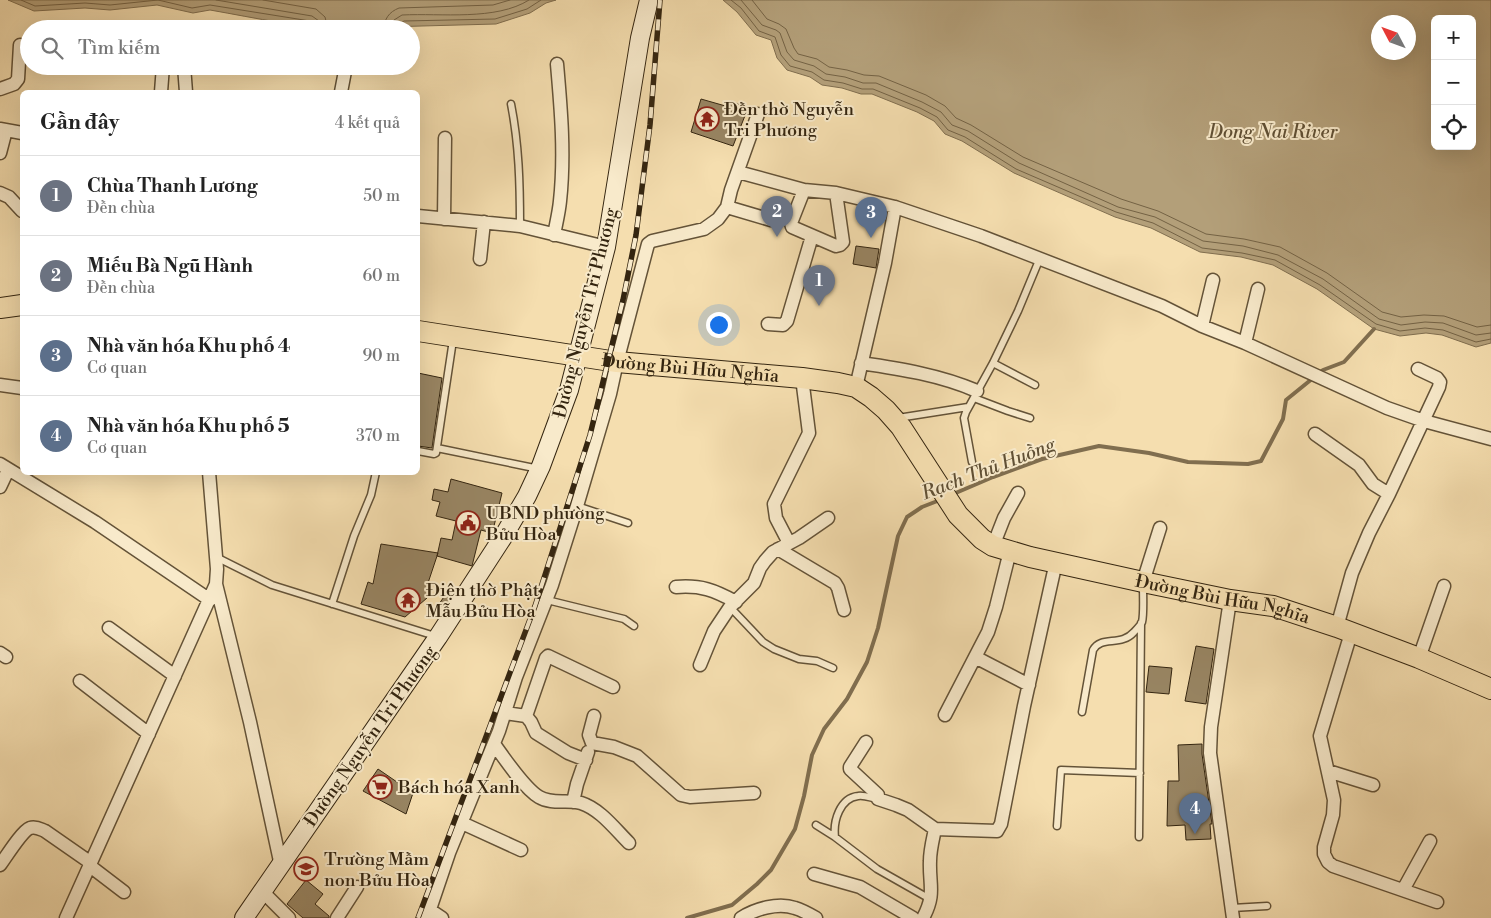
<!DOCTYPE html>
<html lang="vi">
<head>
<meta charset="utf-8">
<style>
	:root { --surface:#fff; --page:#f2f2f2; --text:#222; --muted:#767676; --line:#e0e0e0; --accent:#8f2418 }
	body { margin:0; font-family:"Libre Bodoni",serif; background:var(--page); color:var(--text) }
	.controls { position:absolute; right:15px; top:15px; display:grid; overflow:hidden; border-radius:8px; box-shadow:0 5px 20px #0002 }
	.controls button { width:45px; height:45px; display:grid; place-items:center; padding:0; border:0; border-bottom:1px solid var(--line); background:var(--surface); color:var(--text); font:25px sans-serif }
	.compass { position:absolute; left:1371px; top:15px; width:45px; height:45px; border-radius:50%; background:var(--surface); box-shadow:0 5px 20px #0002; rotate:311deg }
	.you { position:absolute; left:718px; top:324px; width:18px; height:18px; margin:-12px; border:4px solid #fff; border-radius:50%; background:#1a73e8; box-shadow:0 0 0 8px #1a73e833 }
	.badge { display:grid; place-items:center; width:32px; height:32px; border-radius:50%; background:var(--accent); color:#fff; font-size:16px; font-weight:700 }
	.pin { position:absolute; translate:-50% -41px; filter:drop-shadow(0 1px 2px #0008) }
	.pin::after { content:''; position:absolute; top:26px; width:18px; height:15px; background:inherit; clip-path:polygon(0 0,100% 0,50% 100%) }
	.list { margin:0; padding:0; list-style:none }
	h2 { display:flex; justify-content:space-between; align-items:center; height:65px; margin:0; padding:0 20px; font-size:21px }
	h2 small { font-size:16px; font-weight:400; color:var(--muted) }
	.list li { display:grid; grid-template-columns:32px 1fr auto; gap:15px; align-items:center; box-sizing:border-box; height:80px; padding:0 20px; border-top:1px solid var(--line) }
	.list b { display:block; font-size:19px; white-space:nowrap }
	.list p { margin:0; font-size:16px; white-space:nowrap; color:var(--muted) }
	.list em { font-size:16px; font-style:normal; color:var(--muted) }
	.icon { flex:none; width:28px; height:28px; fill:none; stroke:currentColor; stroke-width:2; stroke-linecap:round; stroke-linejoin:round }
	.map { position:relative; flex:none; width:1491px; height:918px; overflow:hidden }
	.search { position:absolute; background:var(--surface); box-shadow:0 5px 20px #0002; left:20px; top:20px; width:400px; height:55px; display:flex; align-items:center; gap:12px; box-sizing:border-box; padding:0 18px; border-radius:28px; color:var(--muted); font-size:19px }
	.panel { position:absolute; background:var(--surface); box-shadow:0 5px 20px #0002; left:20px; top:90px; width:400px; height:385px; border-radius:8px }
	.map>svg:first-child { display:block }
</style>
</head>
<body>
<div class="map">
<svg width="1491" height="918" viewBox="0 0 1491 918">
	<rect width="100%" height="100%" fill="#f5deaf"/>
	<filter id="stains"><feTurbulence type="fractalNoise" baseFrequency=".004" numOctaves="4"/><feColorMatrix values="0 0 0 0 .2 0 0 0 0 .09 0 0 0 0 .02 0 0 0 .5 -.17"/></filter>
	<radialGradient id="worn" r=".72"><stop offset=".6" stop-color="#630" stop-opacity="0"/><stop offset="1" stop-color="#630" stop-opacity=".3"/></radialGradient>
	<!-- water -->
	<path fill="#b39f79" stroke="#806e4f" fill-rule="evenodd" d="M8 0H556L546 3 530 13 496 24 385 27C374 29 363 29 351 29 304 29 256 18 210 10L193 13 157 5 110 10 85 8 34 11Z
		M723 0H1491V343L1476 347 1442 335 1426 333 1400 336 1374 329 1317 289 1273 265 1241 257 1200 252 1151 228 1115 217 1014 173 962 141 945 134 934 121 917 112 872 94H861L842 88 822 85 810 77 787 70 777 58 771 40 756 35 737 12ZM1435 19H1472V146H1435ZM1378 22H1408V52H1378Z"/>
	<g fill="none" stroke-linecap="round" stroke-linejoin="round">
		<!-- shore -->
		<path stroke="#746244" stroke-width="1" d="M21 0 35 6 85 3 110 5 158 0 192 8 210 5 310 21 314 24V29
			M216 0 312 16 319 21 321 29
			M263 0 316 9 325 17 328 29
			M731 0 741 8 759 31 775 37 781 55 790 66 812 72 824 80 843 83 862 89H873L920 108 937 117 948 130 965 137 1016 169 1116 212 1153 223 1202 248 1242 253 1275 260 1320 285 1376 324 1400 331 1425 328 1443 330 1476 342 1491 339
			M741 0 762 25 776 30 780 33 787 52 794 60 814 66 826 74 845 77 863 83H876L922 102 941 112 952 125 968 131 1019 163 1118 207 1155 217 1203 241 1243 246 1278 255 1323 279 1379 319 1401 325 1425 322 1443 323 1476 335 1491 333
			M752 0 767 19 779 24 786 29 794 48 798 54 817 59 829 67 847 70 864 75 879 76 926 95 945 106 956 118 971 125 1023 157 1121 199 1158 211 1206 234 1244 239 1280 247 1327 273 1382 312 1401 317 1424 315 1444 316 1477 327 1491 325
			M384 29C384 19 389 12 399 8L493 5 510 0
			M392 29 394 20 402 15C441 13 496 21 529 0
			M398 29 399 24 404 21 495 19 527 9 541 0"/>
		<!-- stream -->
		<path stroke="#806e4f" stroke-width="4" d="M951 495 993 477 1042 459 1099 446 1149 453 1188 462 1248 464 1261 461 1283 419 1286 400 1323 370 1344 362 1374 329
			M687 918 732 905 757 884 771 870 795 829 804 796 812 755 824 729 847 699 867 662 878 628 898 536 907 517 922 507 940 500"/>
	</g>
	<!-- building -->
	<path fill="#988563" stroke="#342510" d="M701 99 729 107 731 101 748 108 733 146 691 132Z
		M856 246 879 249 876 268 853 264Z
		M418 373 442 378 432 448 418 446Z
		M451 479 502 493 494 526 490 525 488 532 481 530 472 566 437 556 441 538 452 540 456 521 436 516 440 502 432 500 434 489 448 492Z
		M381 544 438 553 428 583 431 584 427 598 405 617 361 604 368 582 373 584Z
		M448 591 453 595 444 608 439 604Z
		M1196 646 1214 649 1206 704 1185 701Z
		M1149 666 1172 668 1169 694 1146 692Z
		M1202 744V754L1212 824H1210L1211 839 1186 840 1185 825 1167 826 1168 781H1179L1178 745Z
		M378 769 413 793 406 814 363 791Z
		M306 880 323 894 315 904 329 916V918H303L287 904Z"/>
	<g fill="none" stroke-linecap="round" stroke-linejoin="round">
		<!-- lane casing -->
		<g stroke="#645338" stroke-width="9">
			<path id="lane" d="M511 104C519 145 520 184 520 226
				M993 363 1035 385
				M974 398 1008 411 1030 418
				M898 418 968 407
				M437 448 539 469
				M418 451 434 454 436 453 453 340
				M972 462 964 418 966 412 993 363 1018 311 1040 258
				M577 506 628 523
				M216 557 272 585 435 636
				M547 600 624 619 634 626
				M332 604 354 536 371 495 376 472
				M730 607 763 642 774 649 799 659 817 661 833 668
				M1082 712 1093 650C1101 635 1121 647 1134 632 1137 629 1141 625 1142 622 1144 614 1143 595 1143 586
				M816 825 835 837 877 869 930 899
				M1057 826 1061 770 1140 773
				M835 837C833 821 840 798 858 796 865 795 871 798 878 799
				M1139 837 1141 623
				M1232 908 1267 906"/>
		</g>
		<!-- street casing -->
		<g stroke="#645338" stroke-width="15">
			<path id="street" d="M184 66 186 92
				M0 89 14 84 18 79 20 45
				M161 92 163 66
				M341 92 346 66
				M0 129 22 133
				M0 153 6 130
				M738 172 804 190 836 193 895 207 981 236 1162 306 1202 326 1245 343 1387 408 1424 421 1491 439
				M804 190 791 223 792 227 836 246 840 245 843 242 836 193
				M0 193 9 197 22 211
				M727 207 771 220
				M418 216 520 226 606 247
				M444 219 445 138
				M554 235C556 224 559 212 560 201 565 155 561 109 557 64
				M480 259 484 222
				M768 324 783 325 787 321 812 236
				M1202 326 1213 280
				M1245 343 1258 289
				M861 363C901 369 940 375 977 391
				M0 385 22 388
				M856 387 885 263 895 207
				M1315 434 1359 465 1373 484 1389 494
				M0 464 95 522 210 600
				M209 472 217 569 216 584 250 722 281 866
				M0 487 8 470
				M789 543 776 518 774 504 809 433 802 378
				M993 546 1004 518 1018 493
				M778 549 835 583 838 588 844 610
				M1143 582 1160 528
				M676 587C701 585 714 590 736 602
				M1230 600 1211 727 1210 753 1233 918
				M1337 627 1352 573 1369 533 1389 494 1439 387 1440 382 1437 378 1418 369
				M109 628 175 676
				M1351 633 1320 736 1334 800 1333 815 1324 847V854L1328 862 1333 866 1437 902
				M0 653 6 657
				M975 657 1029 685
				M1419 658 1444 586
				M700 665 714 631 730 607 754 583 760 568 765 561 773 552 799 538 828 518
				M80 681 149 734
				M505 713 526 716 531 722 536 733 568 753 586 760
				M945 715 988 632 996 607 1010 551
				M526 716 546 658 548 656 613 687
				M594 716 589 735 592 743 614 747 637 756 681 795 690 797 754 793
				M866 742 850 767V769L878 795V799L896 805 908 810 935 829 997 831 1001 824 1024 706 1056 562
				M494 744C505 759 524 788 539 797 552 805 568 799 581 803 600 809 615 829 629 843
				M1328 771 1373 785
				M573 802 577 784 588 752
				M462 823 521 850
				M0 865C6 857 22 831 30 828 36 826 40 829 45 831L91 863
				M90 866 124 892
				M814 874 860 887 913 918
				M1403 890 1430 841
				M263 892 289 918
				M430 910 442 918
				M66 918 216 584
				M337 918 357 887
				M427 918 449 853 499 731 516 677 552 585 577 506 610 394 617 362 648 244 652 241 704 229 718 219 727 207 731 190 758 114
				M741 918C755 909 778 902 795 908 802 910 809 914 816 918
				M923 918C936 894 929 885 930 861 930 850 933 839 935 829"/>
		</g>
		<!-- secondary casing -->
		<g stroke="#342510" stroke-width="20">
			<path id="secondary" d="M244 918 438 637 503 537 527 496 541 466 569 390 606 247 640 38 649 0"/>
		</g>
		<!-- primary casing -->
		<g stroke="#342510" stroke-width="22">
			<g id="primary">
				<path d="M0 308 22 305"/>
				<path id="s1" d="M418 331 617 362 802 378 838 383 856 387 871 397 886 410 901 427 958 515 982 539 993 546 1030 557 1143 582 1230 600 1273 606 1337 627 1419 658 1491 689"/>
			</g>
		</g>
		<!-- lane -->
		<use href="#lane" stroke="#f8eacb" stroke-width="6"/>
		<!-- street -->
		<use href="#street" stroke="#f8eacb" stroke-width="12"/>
		<!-- secondary -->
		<use href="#secondary" stroke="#f8eacb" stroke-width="18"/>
		<!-- primary -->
		<use href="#primary" stroke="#f5deaf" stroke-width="20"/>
		<!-- rail casing -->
		<g stroke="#342510" stroke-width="5.5">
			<path id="rail" d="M418 918 535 606 590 435 623 300 636 235 650 125 660 0"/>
		</g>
		<!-- rail -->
		<use href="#rail" stroke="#f8eacb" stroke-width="4" stroke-dasharray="11" stroke-linecap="butt"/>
	</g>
	<!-- icons -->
	<defs>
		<g id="temple-ring" transform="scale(1.25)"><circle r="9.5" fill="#f8eacb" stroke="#8f2418" stroke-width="1.5"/><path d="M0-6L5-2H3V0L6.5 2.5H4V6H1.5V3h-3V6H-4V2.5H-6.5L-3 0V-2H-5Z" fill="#8f2418"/></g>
		<g id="civic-ring" transform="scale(1.25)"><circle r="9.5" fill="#f8eacb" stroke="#8f2418" stroke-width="1.5"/><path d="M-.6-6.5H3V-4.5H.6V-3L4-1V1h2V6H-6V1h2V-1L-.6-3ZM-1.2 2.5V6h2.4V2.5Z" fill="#8f2418"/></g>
		<g id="supermarket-ring" transform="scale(1.25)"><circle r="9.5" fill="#f8eacb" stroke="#8f2418" stroke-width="1.5"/><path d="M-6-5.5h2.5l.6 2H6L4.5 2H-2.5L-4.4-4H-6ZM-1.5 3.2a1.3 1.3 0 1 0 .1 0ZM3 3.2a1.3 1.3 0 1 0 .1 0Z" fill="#8f2418"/></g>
		<g id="school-ring" transform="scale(1.25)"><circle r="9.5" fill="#f8eacb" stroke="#8f2418" stroke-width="1.5"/><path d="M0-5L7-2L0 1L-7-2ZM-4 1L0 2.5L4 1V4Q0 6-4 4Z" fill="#8f2418"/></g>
	</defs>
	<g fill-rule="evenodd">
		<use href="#temple-ring" x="707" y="119"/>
		<use href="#civic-ring" x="468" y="523"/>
		<use href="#temple-ring" x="408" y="600"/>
		<use href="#supermarket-ring" x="380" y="787"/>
		<use href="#school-ring" x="306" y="869"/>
	</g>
	<g text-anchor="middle" stroke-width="4" stroke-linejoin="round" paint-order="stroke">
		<!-- poi labels -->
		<g font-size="18" fill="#342510" stroke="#f8eacb" text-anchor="start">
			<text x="724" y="115">Đền thờ Nguyễn<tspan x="724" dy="21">Tri Phương</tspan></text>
			<text x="486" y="519">UBND phường<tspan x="486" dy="21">Bửu Hòa</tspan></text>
			<text x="426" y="596">Điện thờ Phật<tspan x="426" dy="21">Mẫu Bửu Hòa</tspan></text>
			<text x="398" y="793">Bách hóa Xanh</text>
			<text x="324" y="865">Trường Mầm<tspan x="324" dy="21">non Bửu Hòa</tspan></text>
		</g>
		<!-- street labels -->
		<g font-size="18" fill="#342510" stroke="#f8eacb">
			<text transform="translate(585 313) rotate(-76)" y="6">Đường Nguyễn Tri Phương</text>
			<text dy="6" stroke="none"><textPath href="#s1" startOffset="275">Đường Bùi Hữu Nghĩa</textPath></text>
			<text dy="6" stroke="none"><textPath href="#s1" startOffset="890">Đường Bùi Hữu Nghĩa</textPath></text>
			<text transform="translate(370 736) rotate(-55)" y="6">Đường Nguyễn Tri Phương</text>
		</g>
		<!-- water labels -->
		<g font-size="19" font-style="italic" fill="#605035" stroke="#f8eacb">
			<text x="1273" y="138">Dong Nai River</text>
			<text transform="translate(988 468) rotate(-21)" y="7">Rạch Thủ Huồng</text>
		</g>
	</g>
	<rect width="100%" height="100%" filter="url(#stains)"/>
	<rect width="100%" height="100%" fill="url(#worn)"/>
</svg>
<div class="controls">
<button>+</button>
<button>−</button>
<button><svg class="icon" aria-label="locate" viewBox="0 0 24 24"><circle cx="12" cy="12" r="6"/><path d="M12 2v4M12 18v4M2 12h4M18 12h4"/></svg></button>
</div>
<svg class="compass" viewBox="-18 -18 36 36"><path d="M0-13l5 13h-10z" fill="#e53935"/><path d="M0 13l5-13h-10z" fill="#767676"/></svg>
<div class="you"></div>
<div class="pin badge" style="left:819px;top:306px;background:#6b7280">1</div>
<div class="pin badge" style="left:777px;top:237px;background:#6b7280">2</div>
<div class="pin badge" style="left:871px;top:238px;background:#5c6f8a">3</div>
<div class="pin badge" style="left:1195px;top:834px;background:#5c6f8a">4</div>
<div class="search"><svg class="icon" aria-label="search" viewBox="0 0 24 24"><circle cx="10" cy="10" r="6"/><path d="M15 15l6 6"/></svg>Tìm kiếm</div>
<section class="panel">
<h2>Gần đây<small>4 kết quả</small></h2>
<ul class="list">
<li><span class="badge" style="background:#6b7280">1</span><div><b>Chùa Thanh Lương</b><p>Đền chùa</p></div><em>50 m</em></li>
<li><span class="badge" style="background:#6b7280">2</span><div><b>Miếu Bà Ngũ Hành</b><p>Đền chùa</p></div><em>60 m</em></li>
<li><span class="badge" style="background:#5c6f8a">3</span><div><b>Nhà văn hóa Khu phố 4</b><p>Cơ quan</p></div><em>90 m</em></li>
<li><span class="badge" style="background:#5c6f8a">4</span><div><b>Nhà văn hóa Khu phố 5</b><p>Cơ quan</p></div><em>370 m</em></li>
</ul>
</section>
</div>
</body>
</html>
